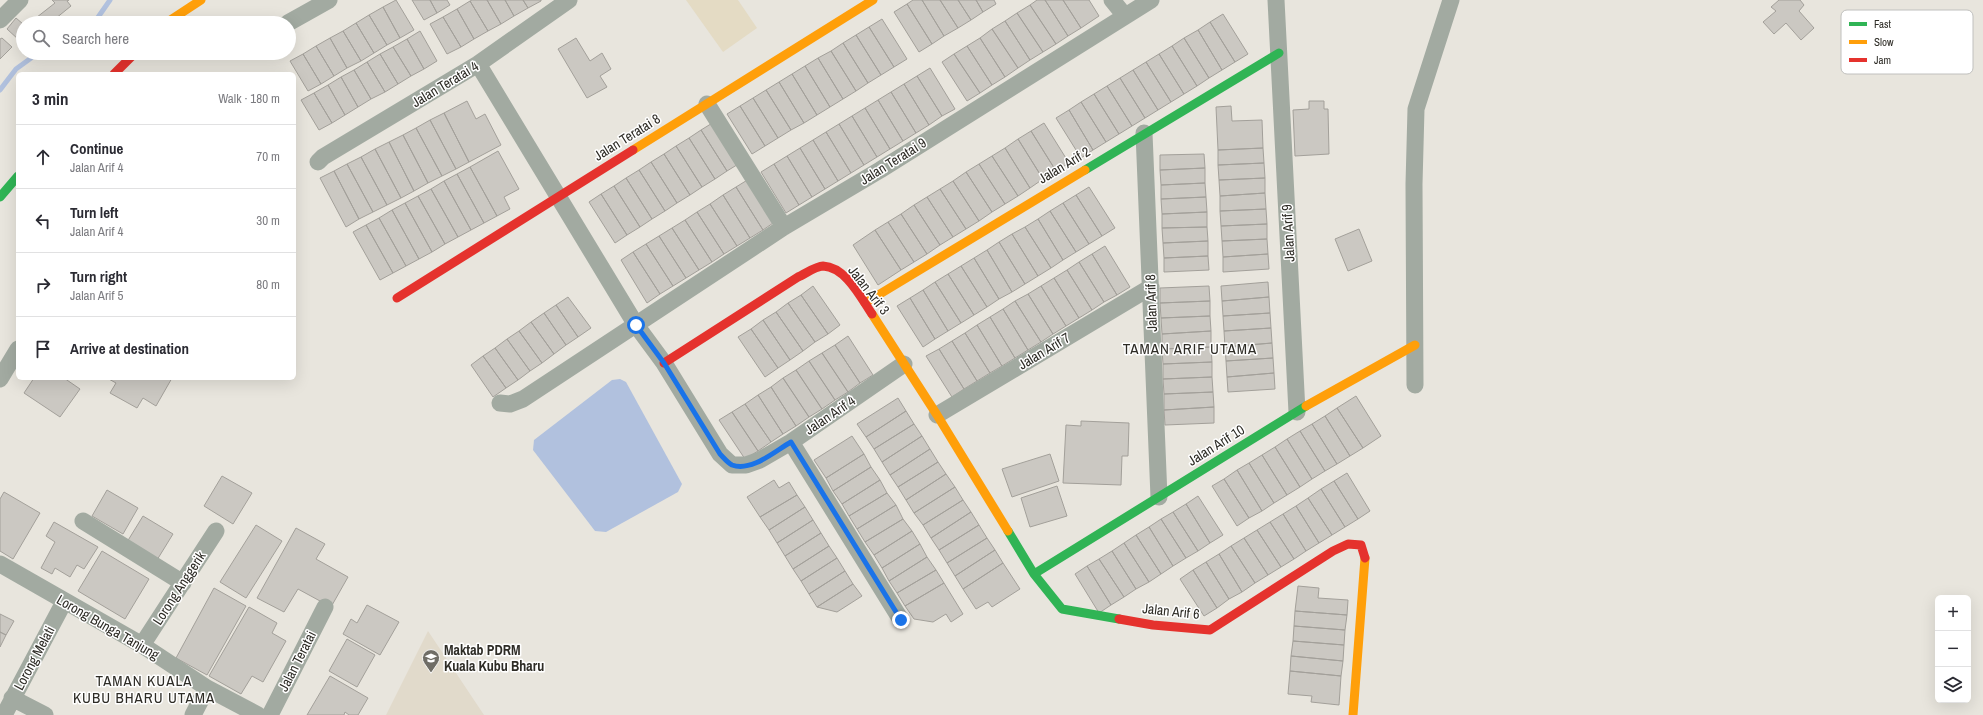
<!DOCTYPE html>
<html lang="en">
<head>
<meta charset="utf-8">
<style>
	:root { --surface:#fff; --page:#f7f7f7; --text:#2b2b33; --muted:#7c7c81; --line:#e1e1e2 }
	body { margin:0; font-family:"Archivo Narrow",sans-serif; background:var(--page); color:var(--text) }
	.controls { position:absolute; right:12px; bottom:12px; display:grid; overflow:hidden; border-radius:6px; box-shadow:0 4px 16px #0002 }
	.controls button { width:36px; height:36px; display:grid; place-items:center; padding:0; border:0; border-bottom:1px solid var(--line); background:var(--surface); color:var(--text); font:20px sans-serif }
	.stop { position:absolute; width:12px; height:12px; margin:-9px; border:3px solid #1a73e8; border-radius:50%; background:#fff }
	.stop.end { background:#1a73e8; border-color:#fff; box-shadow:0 1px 4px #0008 }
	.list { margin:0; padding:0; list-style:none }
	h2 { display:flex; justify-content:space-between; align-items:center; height:52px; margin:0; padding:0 16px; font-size:17px }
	h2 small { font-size:13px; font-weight:400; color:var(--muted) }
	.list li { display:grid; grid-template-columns:26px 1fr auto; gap:12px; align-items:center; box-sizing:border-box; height:64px; padding:0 16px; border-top:1px solid var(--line) }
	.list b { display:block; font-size:15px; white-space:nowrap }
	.list p { margin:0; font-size:13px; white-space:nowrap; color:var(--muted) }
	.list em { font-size:13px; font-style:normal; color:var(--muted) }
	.icon { flex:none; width:22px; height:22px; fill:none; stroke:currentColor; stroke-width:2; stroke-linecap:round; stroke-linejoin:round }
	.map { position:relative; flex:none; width:1983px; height:715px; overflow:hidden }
	.search { position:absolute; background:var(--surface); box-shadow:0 4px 16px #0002; left:16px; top:16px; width:280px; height:44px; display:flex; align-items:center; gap:10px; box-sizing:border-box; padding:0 14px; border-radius:22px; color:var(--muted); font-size:15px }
	.panel { position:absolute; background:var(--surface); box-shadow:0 4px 16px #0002; left:16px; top:72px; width:280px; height:308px; border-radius:6px }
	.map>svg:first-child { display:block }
</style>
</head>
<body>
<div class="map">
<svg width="1983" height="715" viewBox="0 0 1983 715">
	<rect width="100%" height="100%" fill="#e8e5dd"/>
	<!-- built -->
	<path fill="#e1dacb" d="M428 631 484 715H386Z"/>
	<!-- green -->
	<path fill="#e4dbc4" d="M686 0H738L757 28 723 52Z"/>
	<!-- water -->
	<path fill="#b1c1de" d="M620 379 626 382 682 484 678 492 606 532 595 531 533 450 534 440 612 380Z"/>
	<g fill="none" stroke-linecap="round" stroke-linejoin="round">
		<!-- stream -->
		<path stroke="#b1c1de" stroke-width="5" d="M94 23 110 0
			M0 90 16 69 38 53"/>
	</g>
	<!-- building -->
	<path fill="#cbc8c2" stroke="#a3a09a" d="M52 0H69L67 1 71 6 50 23H33L32 21 55 3Z
		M396 0 414 30 400 38 383 7Z
		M412 0H430L437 13 424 20Z
		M430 0H447L450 5 437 13Z
		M472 0H487L501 24 488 31 470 1Z
		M487 0H505L514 16 501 24Z
		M505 0H523L528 8 514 16Z
		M523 0H541V1L528 8Z
		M913 0H922L944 36 932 44 907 4Z
		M922 0H940L958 28 944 36Z
		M940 0H958L971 20 958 28Z
		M958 0H976L983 12 971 20Z
		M976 0H994L996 4 983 12Z
		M1037 0H1045L1068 36 1056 44 1030 5Z
		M1045 0H1063L1081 28 1068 36Z
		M1063 0H1089L1099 16 1081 28Z
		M1779 0H1800L1804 5 1799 11 1814 28 1801 40 1786 23 1774 34 1763 22 1776 11 1771 7Z
		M470 1 488 31 474 39 457 9Z
		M907 4 932 44 919 52 894 12Z
		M1030 5 1056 44 1043 52 1017 13Z
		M383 7 400 38 387 45 369 15Z
		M457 9 474 39 461 47 443 17Z
		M1017 13 1043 52 1030 60 1005 21Z
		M1223 14 1248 54 1235 62 1210 22Z
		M369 15 387 45 374 53 356 23Z
		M443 17 461 47 447 54 430 24Z
		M16 18 23 24V35L19 40 7 29Z
		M882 19 907 59 894 67 869 27Z
		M1005 21 1030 60 1018 68 992 29Z
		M1210 22 1235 62 1222 70 1198 30Z
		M356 23 374 53 361 61 343 31Z
		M869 27 894 67 881 75 856 35Z
		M992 29 1018 68 1005 77 980 38Z
		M1198 30 1222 70 1209 78 1184 38Z
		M343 31 361 61 347 68 330 38Z
		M420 31 437 61 424 69 407 39Z
		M856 35 881 75 868 83 843 43Z
		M2 38 12 47 0 59V39Z
		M330 38 347 68 334 76 316 46Z
		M576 38 590 61 602 53 611 69 600 76 607 87 587 98 558 49Z
		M980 38 1005 77 992 85 967 46Z
		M1184 38 1209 78 1197 86 1172 46Z
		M407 39 424 69 411 76 393 47Z
		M843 43 868 83 856 91 831 51Z
		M316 46 334 76 321 84 303 54Z
		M967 46 992 85 980 93 954 54Z
		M1172 46 1197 86 1184 94 1159 54Z
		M393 47 411 76 398 84 380 54Z
		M831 51 856 91 843 99 818 58Z
		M303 54 321 84 308 91 290 61Z
		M380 54 398 84 385 92 367 62Z
		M954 54 980 93 967 101 942 62Z
		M1159 54 1184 94 1171 102 1146 62Z
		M818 58 843 99 830 107 805 66Z
		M367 62 385 92 371 99 354 70Z
		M1146 62 1171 102 1158 110 1133 70Z
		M805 66 830 107 817 115 792 74Z
		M930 68 955 109 942 116 917 76Z
		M354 70 371 99 358 107 341 77Z
		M1133 70 1158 110 1145 118 1120 78Z
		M792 74 817 115 804 123 779 82Z
		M917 76 942 116 929 125 904 84Z
		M341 77 358 107 345 115 328 85Z
		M1120 78 1145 118 1132 126 1107 86Z
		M779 82 804 123 791 130 766 90Z
		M904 84 929 125 916 133 891 92Z
		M328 85 345 115 332 123 314 93Z
		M1107 86 1132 126 1119 134 1094 94Z
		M766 90 791 130 778 138 753 98Z
		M891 92 916 133 903 141 878 100Z
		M314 93 332 123 319 130 301 100Z
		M1094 94 1119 134 1106 142 1081 102Z
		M753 98 778 138 765 146 740 106Z
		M878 100 903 141 890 149 865 108Z
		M467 101 476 119 485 114 501 145 469 162 444 113Z
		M1309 101H1324V109H1328L1329 154 1295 156 1293 110 1309 109Z
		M1081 102 1106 142 1093 150 1069 110Z
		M740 106 765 146 752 154 727 114Z
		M1231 106 1232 121 1262 120 1263 148 1218 150 1216 107Z
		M865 108 890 149 877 157 852 116Z
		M1069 110 1093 150 1081 158 1056 118Z
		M444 113 469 162 456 169 430 120Z
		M852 116 877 157 864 165 839 124Z
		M430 120 456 169 442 176 416 128Z
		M714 122 740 163 727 171 701 130Z
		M1044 123 1069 163 1056 171 1031 131Z
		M839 124 864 165 851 173 826 132Z
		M416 128 442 176 428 183 403 135Z
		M701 130 727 171 715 179 689 138Z
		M1031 131 1056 171 1043 179 1018 139Z
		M826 132 851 173 838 181 813 140Z
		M403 135 428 183 414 191 389 142Z
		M689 138 715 179 702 187 676 146Z
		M1018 139 1043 179 1030 188 1005 148Z
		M813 140 838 181 825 189 800 148Z
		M389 142 414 191 401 198 375 149Z
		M676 146 702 187 690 195 664 154Z
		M800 148 825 189 812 197 787 156Z
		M1005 148 1030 188 1018 196 992 156Z
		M1263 148 1264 163 1218 165V150Z
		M375 149 401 198 387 205 361 157Z
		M498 151 519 189 504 197 510 209 497 216 470 167Z
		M664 154 690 195 677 203 651 162Z
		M1204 154 1205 168 1160 170V155Z
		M787 156 812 197 799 205 774 164Z
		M992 156 1018 196 1005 204 979 164Z
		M361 157 387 205 373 212 347 164Z
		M651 162 677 203 665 211 639 170Z
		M1264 163 1265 178 1219 180 1218 165Z
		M347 164 373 212 359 219 334 171Z
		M774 164 799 205 786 213 761 172Z
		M979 164 1005 204 992 212 966 172Z
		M470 167 497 216 484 223 457 174Z
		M1205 168V183L1161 185 1160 170Z
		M639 170 665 211 652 219 626 178Z
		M334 171 359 219 346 227 320 178Z
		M966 172 992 212 979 221 953 181Z
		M457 174 484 223 471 230 444 181Z
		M626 178 652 219 640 227 614 186Z
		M1265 178V193L1220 196 1219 180Z
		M749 179 776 221 763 230 736 187Z
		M444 181 471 230 458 237 431 189Z
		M953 181 979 221 966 229 940 189Z
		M1205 183 1206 197 1161 199V185Z
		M614 186 640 227 627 235 601 194Z
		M736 187 763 230 750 238 723 195Z
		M1089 187 1115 228 1102 236 1076 195Z
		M431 189 458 237 445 244 418 196Z
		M940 189 966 229 953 237 927 197Z
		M1265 193 1266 209 1220 211V196Z
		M601 194 627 235 615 243 589 202Z
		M723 195 750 238 737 246 710 204Z
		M1076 195 1102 236 1089 244 1063 203Z
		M418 196 445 244 432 252 405 203Z
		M927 197 953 237 940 245 914 205Z
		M1206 197 1207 212 1162 214 1161 199Z
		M405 203 432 252 419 259 392 210Z
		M1063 203 1089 244 1076 252 1050 211Z
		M710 204 737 246 724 254 697 212Z
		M914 205 940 245 927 254 901 214Z
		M1266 209 1267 224 1221 226 1220 211Z
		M392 210 419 259 406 266 379 218Z
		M1050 211 1076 252 1063 260 1038 219Z
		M697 212 724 254 712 262 685 220Z
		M1207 212V227L1162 228V214Z
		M901 214 927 254 914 262 888 222Z
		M379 218 406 266 393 273 366 225Z
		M1038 219 1063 260 1051 268 1025 227Z
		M685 220 712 262 699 270 672 228Z
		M888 222 914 262 901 270 875 230Z
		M1267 224V239L1222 241 1221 226Z
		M366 225 393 273 380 280 353 232Z
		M1025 227 1051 268 1038 276 1012 234Z
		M1207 227 1208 241 1163 243 1162 228Z
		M672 228 699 270 686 278 659 236Z
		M1359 229 1372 261 1348 271 1335 239Z
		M875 230 901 270 878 285 853 245Z
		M1012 234 1038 276 1025 284 999 242Z
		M659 236 686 278 673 286 646 244Z
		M1267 239 1268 254 1223 257 1222 241Z
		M1208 241V256L1164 258 1163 243Z
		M999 242 1025 284 1012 292 987 250Z
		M646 244 673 286 660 294 633 252Z
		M1105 246 1130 287 1117 295 1092 254Z
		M987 250 1012 292 999 299 974 258Z
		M633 252 660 294 647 303 621 260Z
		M1092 254 1117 295 1104 302 1079 262Z
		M1268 254 1269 269 1223 272V257Z
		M1208 256 1209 270 1164 272V258Z
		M974 258 999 299 987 307 961 266Z
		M1079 262 1104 302 1092 310 1067 270Z
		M961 266 987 307 974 315 948 274Z
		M1067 270 1092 310 1079 318 1054 278Z
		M948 274 974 315 961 323 935 282Z
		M1054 278 1079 318 1066 326 1041 286Z
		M935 282 961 323 948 331 923 290Z
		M1268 282 1269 297 1222 301 1221 286Z
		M813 286 840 325 828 334 801 295Z
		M1041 286 1066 326 1053 334 1028 294Z
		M1209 286 1210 301 1160 303V288Z
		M923 290 948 331 935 339 910 298Z
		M1028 294 1053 334 1041 342 1015 301Z
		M801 295 828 334 815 342 788 303Z
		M568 297 591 328 578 337 556 305Z
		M1269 297 1270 313 1223 316 1222 301Z
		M910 298 935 339 923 347 897 306Z
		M1015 301 1041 342 1028 350 1003 309Z
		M1210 301V316L1161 318 1160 303Z
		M788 303 815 342 803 351 776 312Z
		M556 305 578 337 566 345 544 313Z
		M1003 309 1028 350 1015 358 990 317Z
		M776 312 803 351 790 360 763 320Z
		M544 313 566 345 554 354 531 322Z
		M1270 313 1271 328 1224 331 1223 316Z
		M1210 316 1211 331 1162 334 1161 318Z
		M990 317 1015 358 1002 366 977 325Z
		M763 320 790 360 778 368 751 329Z
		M531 322 554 354 542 363 519 331Z
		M977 325 1002 366 990 373 965 333Z
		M1271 328 1272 343 1225 347 1224 331Z
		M751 329 778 368 765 377 738 337Z
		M519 331 542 363 530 371 507 339Z
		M1211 331V347L1162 349V334Z
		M965 333 990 373 977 381 952 341Z
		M848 336 873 375 860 383 835 345Z
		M507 339 530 371 518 380 495 348Z
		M952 341 977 381 964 389 939 349Z
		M1272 343 1273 358 1226 361 1225 347Z
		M835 345 860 383 848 392 822 353Z
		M1211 347 1212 362 1163 364 1162 349Z
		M495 348 518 380 506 388 483 356Z
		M939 349 964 389 952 397 926 356Z
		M822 353 848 392 835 400 809 361Z
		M483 356 506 388 493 397 471 365Z
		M1273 358 1274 373 1227 377 1226 361Z
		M809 361 835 400 822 409 796 370Z
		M1212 362V377L1163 379V364Z
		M796 370 822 409 809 417 783 378Z
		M1274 373 1275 389 1228 392 1227 377Z
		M1212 377 1213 392 1164 394 1163 379Z
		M34 378H64L80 389 60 417 24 393Z
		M107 378H172L156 406 143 398 137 408 110 393 116 383Z
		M783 378 809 417 796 426 771 387Z
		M771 387 796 426 783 434 758 395Z
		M1213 392 1214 407 1164 410V394Z
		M758 395 783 434 771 442 745 404Z
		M1356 396 1381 436 1363 448 1337 408Z
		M898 398 906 411 866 437 857 424Z
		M745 404 771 442 758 451 732 412Z
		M1214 407V423L1165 425 1164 410Z
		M1337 408 1363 448 1350 456 1325 416Z
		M906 411 914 424 874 449 866 437Z
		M732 412 758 451 745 459 719 420Z
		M1325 416 1350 456 1337 464 1312 424Z
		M1081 421 1129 423 1128 456H1122L1121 485 1063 483 1066 425 1081 426Z
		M914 424 922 436 882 462 874 449Z
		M1312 424 1337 464 1325 471 1300 431Z
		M1300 431 1325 471 1312 479 1287 439Z
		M852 436 864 454 826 478 814 460Z
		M922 436 930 449 890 475 882 462Z
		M1287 439 1312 479 1300 487 1275 447Z
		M1275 447 1300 487 1287 495 1262 455Z
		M930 449 938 462 898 487 890 475Z
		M864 454 871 467 833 491 826 478Z
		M1050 454 1059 481 1012 497 1002 469Z
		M1262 455 1287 495 1274 503 1249 463Z
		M938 462 946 474 906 500 898 487Z
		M1249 463 1274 503 1262 511 1237 470Z
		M871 467 880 480 842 504 833 491Z
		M1237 470 1262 511 1249 518 1224 479Z
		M1347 473 1370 511 1358 519 1334 481Z
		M946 474 955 487 914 513 906 500Z
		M222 476 252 493 233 524 204 506Z
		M1224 479 1249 518 1237 526 1212 486Z
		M774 480 779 488 789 482 797 495 760 517 747 497Z
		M880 480 887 493 849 516 842 504Z
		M1334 481 1358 519 1345 527 1321 489Z
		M1057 486 1067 516 1030 527 1021 498Z
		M955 487 963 500 923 525 914 513Z
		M1321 489 1345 527 1332 535 1308 498Z
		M107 490 138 508 123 534 92 516Z
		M4 492 40 513 13 559 0 551V499Z
		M887 493 896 505 857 529 849 516Z
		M797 495 805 507 769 530 760 517Z
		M1198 496 1223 535 1210 543 1186 504Z
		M1308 498 1332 535 1319 543 1296 506Z
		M963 500 971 512 931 538 923 525Z
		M1186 504 1210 543 1198 551 1173 512Z
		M896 505 903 519 865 542 857 529Z
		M1296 506 1319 543 1306 551 1283 514Z
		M805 507 813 520 777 543 769 530Z
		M971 512 979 525 939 550 931 538Z
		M1173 512 1198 551 1186 558 1161 519Z
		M1283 514 1306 551 1294 559 1270 522Z
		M143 516 173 534 157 560 127 542Z
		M903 519 912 531 874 555 865 542Z
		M1161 519 1186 558 1173 566 1149 527Z
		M813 520 821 533 785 556 777 543Z
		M54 522 98 547 84 569 77 565 70 577 55 568 52 574 41 568 55 542 46 536Z
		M1270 522 1294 559 1281 567 1257 530Z
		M256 525 282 541 246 598 220 582Z
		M979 525 987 538 947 563 939 550Z
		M1149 527 1173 566 1161 574 1136 535Z
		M296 528 325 544 316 559 348 577 331 607 298 589 284 612 257 598Z
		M1257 530 1281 567 1268 575 1244 538Z
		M912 531 920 544 882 568 874 555Z
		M821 533 829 546 793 569 785 556Z
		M1136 535 1161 574 1149 582 1124 543Z
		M987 538 995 550 955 576 947 563Z
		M1244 538 1268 575 1255 583 1231 546Z
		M1124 543 1149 582 1136 589 1112 551Z
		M920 544 927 557 889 581 882 568Z
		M829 546 837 558 801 581 793 569Z
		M1231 546 1255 583 1242 592 1219 554Z
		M995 550 1003 563 963 589 955 576Z
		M102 551 149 579 125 619 78 591Z
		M1112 551 1136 589 1124 597 1099 559Z
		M1219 554 1242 592 1229 599 1206 562Z
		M927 557 936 570 897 593 889 581Z
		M837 558 845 571 809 594 801 581Z
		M1099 559 1124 597 1111 605 1087 566Z
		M1206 562 1229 599 1217 608 1193 570Z
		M1003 563 1020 589 992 607 988 602 976 609 963 589Z
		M1087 566 1111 605 1099 613 1075 574Z
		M936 570 944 583 905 606 897 593Z
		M1193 570 1217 608 1204 616 1180 579Z
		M845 571 853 584 817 607 809 594Z
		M944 583 963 614 951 622 946 614 933 622 914 619 905 606Z
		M853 584 862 596 837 612 817 607Z
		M1298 586 1319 588 1318 598 1348 600 1347 615 1295 611Z
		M214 588 246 606 207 675 176 658Z
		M367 605 399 622 380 655 343 634 351 619 357 623Z
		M249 607 277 623 272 633 286 641 263 682 252 676 241 694 209 676Z
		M1295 611 1347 615 1345 630 1294 626Z
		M0 614 14 621 6 635 0 632Z
		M1294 626 1345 630 1344 645 1293 641Z
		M0 632 6 635 0 647Z
		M347 639 375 655 357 687 329 671Z
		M1293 641 1344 645 1343 661 1291 656Z
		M1291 656 1343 661 1341 676 1290 671Z
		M1290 671 1341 676 1339 705 1311 702 1312 696 1288 694Z
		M330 676 368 698 358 715H349L345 712 344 715H307Z"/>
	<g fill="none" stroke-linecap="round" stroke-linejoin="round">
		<!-- street -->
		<path stroke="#a2aaa1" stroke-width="17" d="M1112 0 1125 16
			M1276 0 1297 412
			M0 20 20 0
			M288 23 329 0
			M478 64 636 325 664 363 720 454 732 465H746L760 460 791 442 904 364
			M707 104 784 227
			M1144 133 1159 497
			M318 162 323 157 478 64 569 0
			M0 379 18 349
			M1415 385 1414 184 1416 109 1451 0
			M500 403 510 404 523 399 784 227 880 170 1151 0
			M937 415 1151 287
			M791 442 901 620
			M83 521 183 583
			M0 564 142 645 207 688 258 715
			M142 645 216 531
			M12 698 45 715
			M4 715 64 602
			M193 715 207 688
			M270 715 325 607"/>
		<!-- fast -->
		<path stroke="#30b455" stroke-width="9" d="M1085 170 1279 53
			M0 197 18 176
			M1008 531 1034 574 1062 609 1119 619
			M1034 574 1306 406"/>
		<!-- slow -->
		<path stroke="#ff9f0a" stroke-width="9" d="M166 23 201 0
			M633 150 873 0
			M865 303 1085 170
			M872 314 937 415 1008 531
			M1306 406 1415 345
			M1353 715 1365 558"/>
		<!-- jam -->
		<path stroke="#e5322d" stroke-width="9" d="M114 74 135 53
			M397 298 633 150
			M664 363 798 277C805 274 816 266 823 266 846 267 861 298 872 314
			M1119 619 1153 625 1210 630 1333 551 1348 544 1361 545 1365 558"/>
	</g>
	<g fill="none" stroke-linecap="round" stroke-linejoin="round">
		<!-- route -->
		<path stroke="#1a73e8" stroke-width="5" d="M636 325 664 363 720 454C723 457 728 463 732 465 752 472 775 451 791 442L901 620"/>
	</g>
	<!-- icons -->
	<defs>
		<g id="university-pin" transform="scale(0.9)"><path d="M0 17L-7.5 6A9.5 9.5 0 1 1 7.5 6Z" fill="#6f6d66" stroke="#fff"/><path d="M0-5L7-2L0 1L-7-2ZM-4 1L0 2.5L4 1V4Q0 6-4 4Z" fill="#fff"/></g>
	</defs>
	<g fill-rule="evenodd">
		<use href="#university-pin" x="431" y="658"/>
	</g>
	<g text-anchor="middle" stroke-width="3" stroke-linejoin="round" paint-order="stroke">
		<!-- street labels -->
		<g font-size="14" fill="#2e2c26" stroke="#fff">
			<text transform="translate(445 84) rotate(-31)" y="5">Jalan Teratai 4</text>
			<text transform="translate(627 137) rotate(-32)" y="5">Jalan Teratai 8</text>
			<text transform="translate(893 161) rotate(-32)" y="5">Jalan Teratai 9</text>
			<text transform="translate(1064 165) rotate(-31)" y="5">Jalan Arif 2</text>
			<text transform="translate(1288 233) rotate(-93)" y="5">Jalan Arif 9</text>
			<text transform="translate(869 290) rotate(52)" y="5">Jalan Arif 3</text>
			<text transform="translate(1151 303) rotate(-92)" y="5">Jalan Arif 8</text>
			<text transform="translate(1044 351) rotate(-31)" y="5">Jalan Arif 7</text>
			<text transform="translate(830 415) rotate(-34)" y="5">Jalan Arif 4</text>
			<text transform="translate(1216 445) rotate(-32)" y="5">Jalan Arif 10</text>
			<text transform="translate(179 588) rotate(-57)" y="5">Lorong Anggerik</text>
			<text transform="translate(1171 611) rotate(6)" y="5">Jalan Arif 6</text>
			<text transform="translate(108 627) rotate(30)" y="5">Lorong Bunga Tanjung</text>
			<text transform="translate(34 658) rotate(-62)" y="5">Lorong Melati</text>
			<text transform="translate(297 661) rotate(-63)" y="5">Jalan Teratai</text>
		</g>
		<!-- poi labels -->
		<g font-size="14" font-weight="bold" fill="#2e2c26" stroke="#fff" text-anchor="start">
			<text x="444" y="655">Maktab PDRM<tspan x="444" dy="16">Kuala Kubu Bharu</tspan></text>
		</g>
		<!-- neighbourhood labels -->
		<g font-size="15" letter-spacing="1" fill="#2e2c26" stroke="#fff">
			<text x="1190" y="354">TAMAN ARIF UTAMA</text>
			<text x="144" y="686">TAMAN KUALA<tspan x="144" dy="17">KUBU BHARU UTAMA</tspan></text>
		</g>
	</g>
	<!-- legend -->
	<rect x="1841" y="10" width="132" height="64" rx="6" fill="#fff" stroke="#c0c0be" stroke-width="1"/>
	<rect x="1849" y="22" width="18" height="4" fill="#30b455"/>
	<rect x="1849" y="40" width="18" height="4" fill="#ff9f0a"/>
	<rect x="1849" y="58" width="18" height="4" fill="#e5322d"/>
	<g font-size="11" fill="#2e2c26">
		<text x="1874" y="28">Fast</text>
		<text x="1874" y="46">Slow</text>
		<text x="1874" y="64">Jam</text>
	</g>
</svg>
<div class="controls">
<button>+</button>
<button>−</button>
<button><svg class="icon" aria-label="layers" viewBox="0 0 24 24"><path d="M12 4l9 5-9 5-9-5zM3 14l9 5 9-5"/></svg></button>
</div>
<div class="stop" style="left:636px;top:325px"></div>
<div class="stop end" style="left:901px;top:620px"></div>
<div class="search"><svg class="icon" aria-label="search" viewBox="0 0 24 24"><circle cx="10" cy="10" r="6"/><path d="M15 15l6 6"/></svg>Search here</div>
<section class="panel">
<h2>3 min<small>Walk · 180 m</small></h2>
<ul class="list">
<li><svg class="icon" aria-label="ahead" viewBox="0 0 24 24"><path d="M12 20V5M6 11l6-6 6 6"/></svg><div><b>Continue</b><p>Jalan Arif 4</p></div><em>70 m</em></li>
<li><svg class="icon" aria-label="left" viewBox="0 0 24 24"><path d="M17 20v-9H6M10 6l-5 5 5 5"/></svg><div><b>Turn left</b><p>Jalan Arif 4</p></div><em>30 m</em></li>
<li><svg class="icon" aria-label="right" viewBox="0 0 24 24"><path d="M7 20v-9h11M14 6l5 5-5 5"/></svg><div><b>Turn right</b><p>Jalan Arif 5</p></div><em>80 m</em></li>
<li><svg class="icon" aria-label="arrive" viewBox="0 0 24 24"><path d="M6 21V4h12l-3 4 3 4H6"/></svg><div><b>Arrive at destination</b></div></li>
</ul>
</section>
</div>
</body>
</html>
